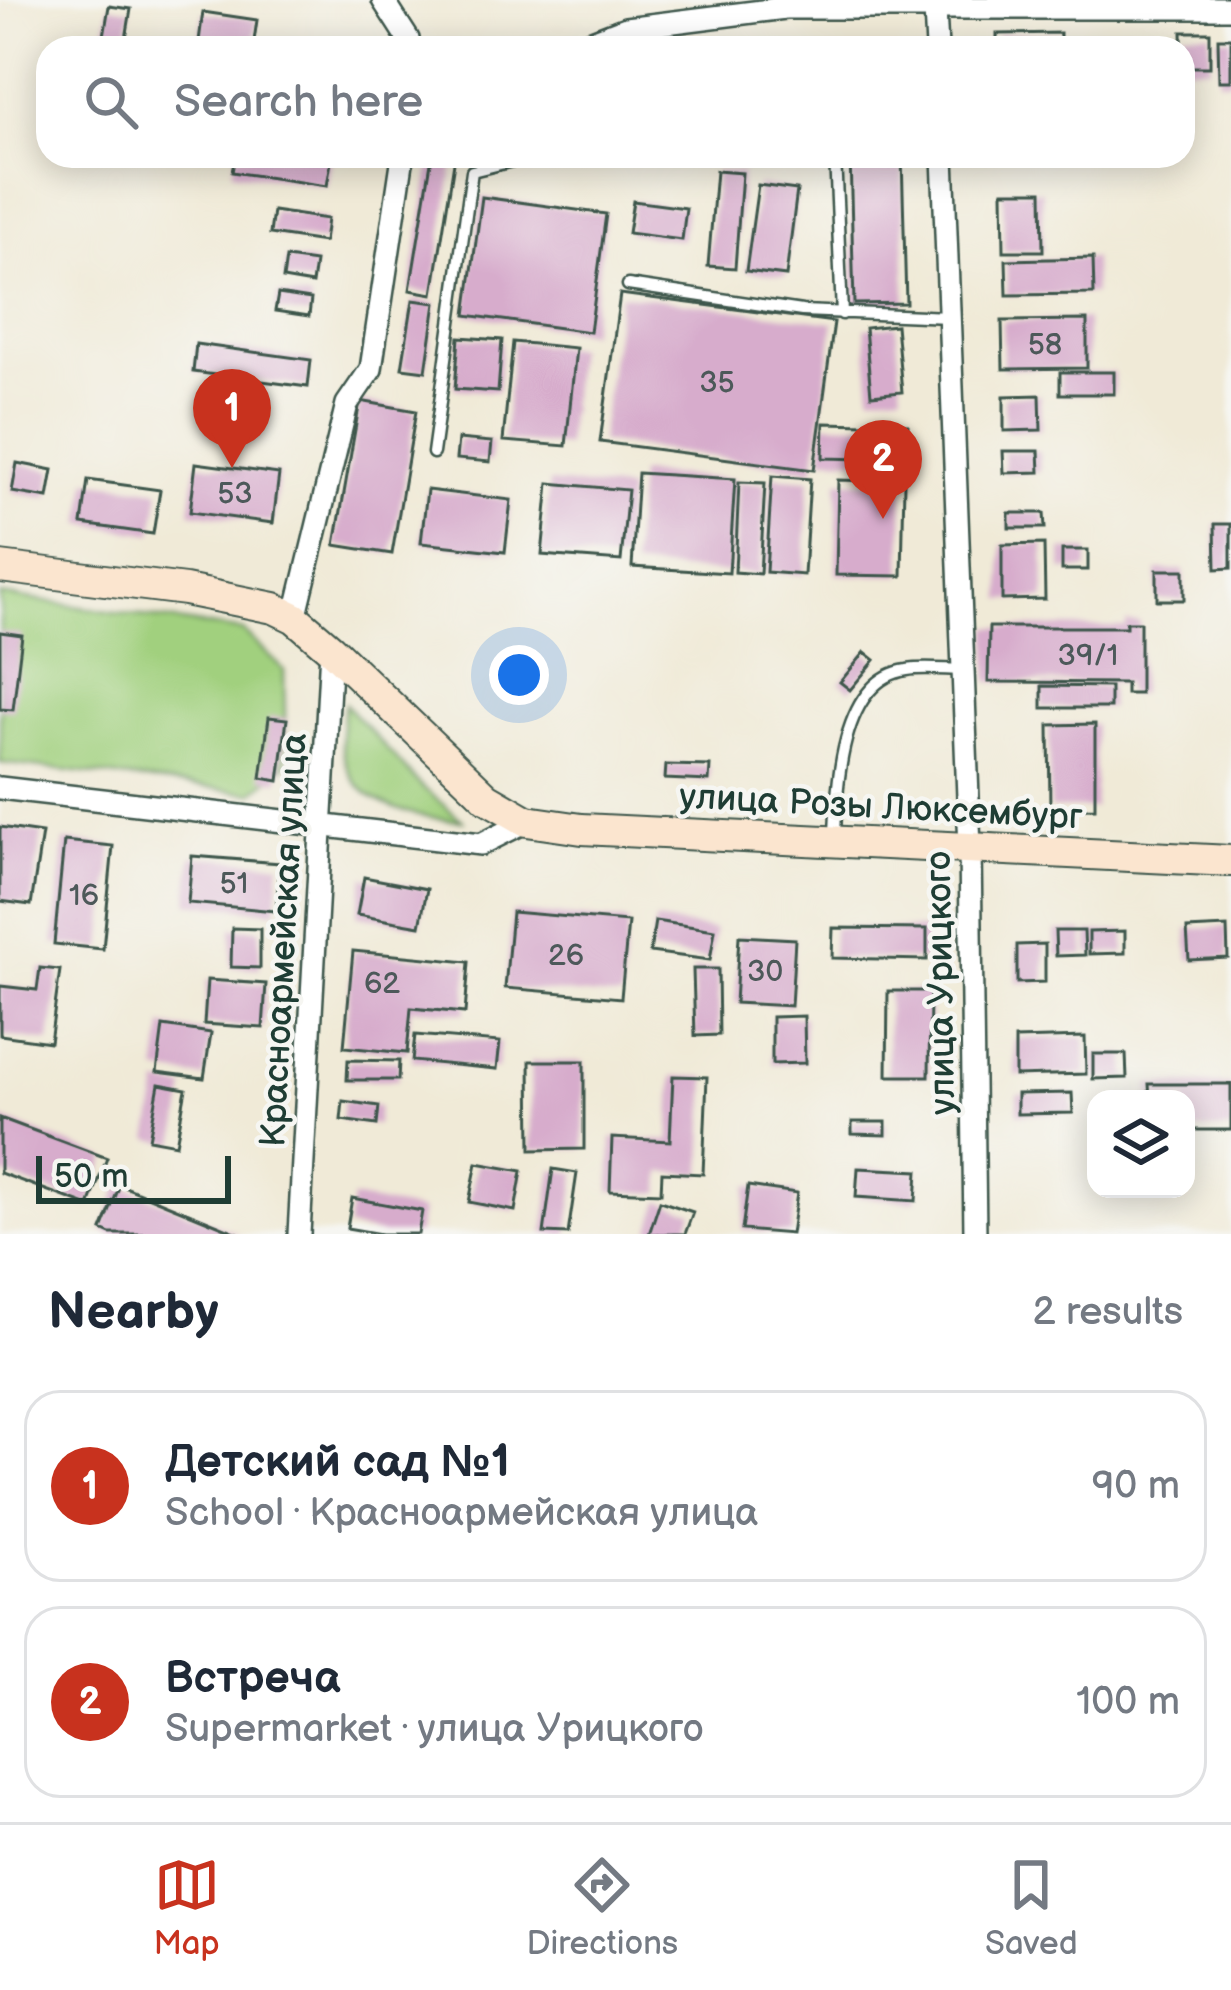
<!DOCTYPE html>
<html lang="en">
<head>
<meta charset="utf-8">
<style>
	:root { --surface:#fff; --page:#f6f6f7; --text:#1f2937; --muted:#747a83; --line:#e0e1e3; --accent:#c8321e }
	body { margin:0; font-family:"Balsamiq Sans",sans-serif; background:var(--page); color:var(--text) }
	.controls { position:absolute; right:36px; bottom:36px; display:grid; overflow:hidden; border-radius:24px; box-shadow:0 6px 30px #0003 }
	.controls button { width:108px; height:108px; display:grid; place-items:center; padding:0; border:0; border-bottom:3px solid var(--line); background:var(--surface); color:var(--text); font:60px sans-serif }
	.scale { position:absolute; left:36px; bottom:30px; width:195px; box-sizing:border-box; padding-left:12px; border:6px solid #1f3d34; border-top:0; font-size:33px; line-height:42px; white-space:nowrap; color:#1f3d34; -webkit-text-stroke:9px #f6f6f2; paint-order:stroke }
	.you { position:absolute; left:519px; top:675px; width:42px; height:42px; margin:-30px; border:9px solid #fff; border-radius:50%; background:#1a73e8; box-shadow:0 0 0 18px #1a73e833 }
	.badge { display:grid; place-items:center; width:78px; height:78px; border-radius:50%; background:var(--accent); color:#fff; font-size:39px; font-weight:700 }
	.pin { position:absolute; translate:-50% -99px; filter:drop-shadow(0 3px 6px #0008) }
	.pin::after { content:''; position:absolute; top:63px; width:42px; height:36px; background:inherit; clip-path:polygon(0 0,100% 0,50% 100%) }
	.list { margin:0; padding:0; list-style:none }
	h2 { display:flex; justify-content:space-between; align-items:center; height:156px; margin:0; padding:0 48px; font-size:51px }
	h2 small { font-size:39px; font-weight:400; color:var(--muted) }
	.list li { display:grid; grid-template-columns:78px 1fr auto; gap:36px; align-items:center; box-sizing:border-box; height:192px; margin:0 24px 24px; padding:0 24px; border:3px solid var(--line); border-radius:36px }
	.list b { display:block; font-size:45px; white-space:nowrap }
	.list p { margin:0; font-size:39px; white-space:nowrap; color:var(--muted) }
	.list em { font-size:39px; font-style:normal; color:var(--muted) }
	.icon { flex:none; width:66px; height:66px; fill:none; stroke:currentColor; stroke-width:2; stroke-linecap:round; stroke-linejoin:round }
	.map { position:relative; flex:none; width:1231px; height:1234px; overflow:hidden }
	.search { position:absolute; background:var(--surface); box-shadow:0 6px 30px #0003; left:36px; right:36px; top:36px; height:132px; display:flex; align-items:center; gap:30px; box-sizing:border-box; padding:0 42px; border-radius:36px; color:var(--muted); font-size:45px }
	.sheet { height:588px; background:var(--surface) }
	nav { display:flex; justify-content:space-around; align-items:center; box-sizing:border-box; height:168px; border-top:3px solid var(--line); background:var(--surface); font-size:33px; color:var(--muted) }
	nav a { display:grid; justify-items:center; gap:6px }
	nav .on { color:var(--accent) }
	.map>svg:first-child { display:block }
</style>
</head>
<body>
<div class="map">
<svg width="1231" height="1234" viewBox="0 0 1231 1234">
	<rect width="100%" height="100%" fill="#f6f6f2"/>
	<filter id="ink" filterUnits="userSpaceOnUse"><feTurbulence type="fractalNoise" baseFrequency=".00833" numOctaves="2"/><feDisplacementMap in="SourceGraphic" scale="24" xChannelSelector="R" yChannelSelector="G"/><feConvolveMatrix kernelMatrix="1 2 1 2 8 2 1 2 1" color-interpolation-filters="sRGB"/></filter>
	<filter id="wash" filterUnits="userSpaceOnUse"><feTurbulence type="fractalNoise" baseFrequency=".004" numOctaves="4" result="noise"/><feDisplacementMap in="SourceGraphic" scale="48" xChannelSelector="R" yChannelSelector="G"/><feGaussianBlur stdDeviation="2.7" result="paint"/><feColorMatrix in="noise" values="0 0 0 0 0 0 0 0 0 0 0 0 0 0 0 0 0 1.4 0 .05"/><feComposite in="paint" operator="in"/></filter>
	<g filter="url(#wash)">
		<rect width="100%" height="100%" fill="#f0ead7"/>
		<!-- green -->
		<path fill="#a1d07e" stroke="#608659" stroke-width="3" d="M0 595 243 631 284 670 286 764 253 793 0 763Z
			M345 704 422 787 463 821C385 815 326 794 345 704Z"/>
		<g id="blocks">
			<!-- building -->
			<path fill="#d7accc" d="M109 6 131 9 126 39 104 36Z
				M203 12 257 20 253 48H198Z
				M1182 32H1210V67H1183Z
				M1060 33V48H997V34Z
				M1218 38H1231V81H1219Z
				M235 156H332L327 186 232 172Z
				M432 156H455L433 294 410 290Z
				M850 156H902L906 303 854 304Z
				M716 171 742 173 735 268 708 266Z
				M758 185 797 190 786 276 746 271Z
				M1003 191H1042L1043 251H1004Z
				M482 197 606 214 590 332 466 315Z
				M633 201 686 208 682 240 628 233Z
				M273 211 327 219 324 242 270 234Z
				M286 258 315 262 312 284 283 279Z
				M1093 258 1094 294 1007 295 1006 260Z
				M278 294 311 299 309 316 275 311Z
				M620 294 834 322 814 470 600 442Z
				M413 300 436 303 426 371 402 368Z
				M1087 320V368L1003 369 1002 321Z
				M896 325 902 392 871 395 865 328Z
				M459 337 502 340 498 392 455 389Z
				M513 342 576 348 566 446 503 441Z
				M196 344 311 360 308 387 193 372Z
				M1060 372H1114V394H1060Z
				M1040 395 1041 430 1004 431V396Z
				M360 401 416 411 392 554 335 545Z
				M824 423 908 425 907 460 823 458Z
				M458 439 492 442 490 462 456 459Z
				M1003 451H1039L1040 472 1004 473Z
				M17 463 53 470 48 498 12 492Z
				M196 463 279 474 273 523 190 512Z
				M638 473 735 479 729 573 632 567Z
				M772 476 810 479 804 575 766 572Z
				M88 480 160 490 153 534 82 524Z
				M838 480 904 482 902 576 836 575Z
				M739 482 765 483 760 574 735 572Z
				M549 483 628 490 621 561 542 555Z
				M427 490 511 500 505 552 421 543Z
				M1009 513H1044L1045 528H1009Z
				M1215 524H1231V568L1216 569Z
				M1044 544 1045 599 1002 600V545Z
				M1062 550H1088V570H1062Z
				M1157 570H1184V600H1157Z
				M1126 622H1140V694H1126V683L988 682 989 627H1126Z
				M0 632 22 635 13 710 0 709Z
				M865 652 875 660 850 690 840 682Z
				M1042 686 1110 687V708H1042Z
				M269 717 287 719 279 781 261 778Z
				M1095 724V808L1050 809 1049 725Z
				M666 765 710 766 709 781 665 779Z
				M0 827 42 833 31 905 0 901Z
				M64 841 113 846 103 949 54 944Z
				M192 856 280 863 276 911 188 903Z
				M364 877 427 889 420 926 357 915Z
				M512 912 628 922 621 998 505 988Z
				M655 921 715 930 710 960 650 952Z
				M1227 927 1228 958 1189 960 1187 929Z
				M232 928 260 929V968L231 967Z
				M833 928 927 929V960L832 958Z
				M1055 931H1084L1085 955 1056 956Z
				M1125 931V953L1089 954V932Z
				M739 936 795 939 791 1006 735 1003Z
				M1045 944V982L1017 983V945Z
				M353 951 469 962 465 1013 411 1008 407 1053 344 1047Z
				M40 968 60 970 50 1042 0 1035V986L37 990Z
				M693 969H718L719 1035 695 1036Z
				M207 980 266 984 263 1028 204 1024Z
				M888 991H930L929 1076H887Z
				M804 1016 805 1063 772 1064V1017Z
				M163 1026 211 1033 204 1078 157 1072Z
				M415 1035 500 1042 497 1069 412 1061Z
				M1085 1037 1086 1074 1015 1076V1039Z
				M1093 1054H1126L1127 1078 1093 1079Z
				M348 1060 399 1061 398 1080H347Z
				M530 1061H584V1149L531 1150Z
				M673 1076 707 1077 703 1174 662 1172 661 1193 610 1191 612 1138 670 1141Z
				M159 1084 186 1089 176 1144 149 1139Z
				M1149 1084H1231V1130H1186V1099H1150Z
				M1072 1093 1073 1113 1017 1114V1094Z
				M343 1101 379 1106 377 1125 341 1120Z
				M0 1118 107 1158 89 1206 0 1173Z
				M852 1122H886V1135L852 1134Z
				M477 1163 522 1171 515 1211 469 1202Z
				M858 1168 918 1171 916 1201 856 1197Z
				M553 1169 577 1173 568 1234 544 1233Z
				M120 1185 240 1234H111L102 1230Z
				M748 1186 797 1193 791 1234 742 1230Z
				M352 1198 422 1211 418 1234H381L347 1228Z
				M660 1201 693 1212 685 1234H649Z"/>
		</g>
	</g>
	<g filter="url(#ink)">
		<use href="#blocks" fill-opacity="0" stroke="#3e574c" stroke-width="3"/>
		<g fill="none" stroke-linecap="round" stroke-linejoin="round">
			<!-- lane casing -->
			<g stroke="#3e574c" stroke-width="15">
				<path id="lane" d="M748 156 836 164
					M835 156 842 314
					M628 285 802 311 949 317
					M433 453 472 171 533 156
					M835 839C836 789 840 679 907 670 925 667 946 670 964 670"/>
			</g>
			<!-- street casing -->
			<g stroke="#3e574c" stroke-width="26">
				<path id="street" d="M383 0 408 39 409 48
					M935 10 937 48
					M574 48 626 28 785 8H1231
					M943 156 970 849 975 1234
					M295 618 347 404 371 369 403 156
					M0 788 481 844 527 821
					M299 1234 331 649"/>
			</g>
			<!-- secondary casing -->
			<g stroke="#3e574c" stroke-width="34">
				<path id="secondary" d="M0 567 185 590 274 608 295 618 331 649 487 798 527 821 582 829 1231 861"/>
			</g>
			<!-- lane -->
			<use href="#lane" stroke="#fff" stroke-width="10"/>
			<!-- street -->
			<use href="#street" stroke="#fff" stroke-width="21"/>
			<!-- secondary -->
			<use href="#secondary" stroke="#fbe5cf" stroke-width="30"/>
		</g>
	</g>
	<g text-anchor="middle" stroke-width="9" stroke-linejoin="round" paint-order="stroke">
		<!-- number labels -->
		<g font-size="30" fill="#4d595a">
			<text x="1045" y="354">58</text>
			<text x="717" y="392">35</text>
			<text x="235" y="503">53</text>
			<text x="1088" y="665">39/1</text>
			<text x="234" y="893">51</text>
			<text x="84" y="905">16</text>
			<text x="566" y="965">26</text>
			<text x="765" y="981">30</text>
			<text x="382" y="993">62</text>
		</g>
		<!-- street labels -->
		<g font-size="36" fill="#1f3d34" stroke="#f6f6f2">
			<text transform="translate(881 805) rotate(3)" y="13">улица Розы Люксембург</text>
			<text transform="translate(282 940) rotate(-87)" y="13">Красноармейская улица</text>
			<text transform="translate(939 983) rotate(-91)" y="13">улица Урицкого</text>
		</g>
	</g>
</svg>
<div class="controls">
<button><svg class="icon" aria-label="layers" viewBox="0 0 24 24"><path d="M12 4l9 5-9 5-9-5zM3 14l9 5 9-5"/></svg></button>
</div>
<div class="scale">50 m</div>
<div class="you"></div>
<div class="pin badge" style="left:232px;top:468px">1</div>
<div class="pin badge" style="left:883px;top:519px">2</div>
<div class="search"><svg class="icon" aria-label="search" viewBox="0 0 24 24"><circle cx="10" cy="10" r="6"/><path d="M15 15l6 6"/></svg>Search here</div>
</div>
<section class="sheet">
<h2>Nearby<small>2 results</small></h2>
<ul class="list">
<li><span class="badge">1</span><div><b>Детский сад №1</b><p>School · Красноармейская улица</p></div><em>90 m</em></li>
<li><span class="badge">2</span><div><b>Встреча</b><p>Supermarket · улица Урицкого</p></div><em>100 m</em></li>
</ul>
</section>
<nav>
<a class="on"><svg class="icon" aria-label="map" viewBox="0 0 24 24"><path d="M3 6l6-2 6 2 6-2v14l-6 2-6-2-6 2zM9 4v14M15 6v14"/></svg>Map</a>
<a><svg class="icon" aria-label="directions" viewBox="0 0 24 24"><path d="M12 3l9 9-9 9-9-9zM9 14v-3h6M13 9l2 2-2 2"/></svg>Directions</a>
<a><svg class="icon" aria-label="saved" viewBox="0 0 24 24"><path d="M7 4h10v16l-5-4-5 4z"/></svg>Saved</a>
</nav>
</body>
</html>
